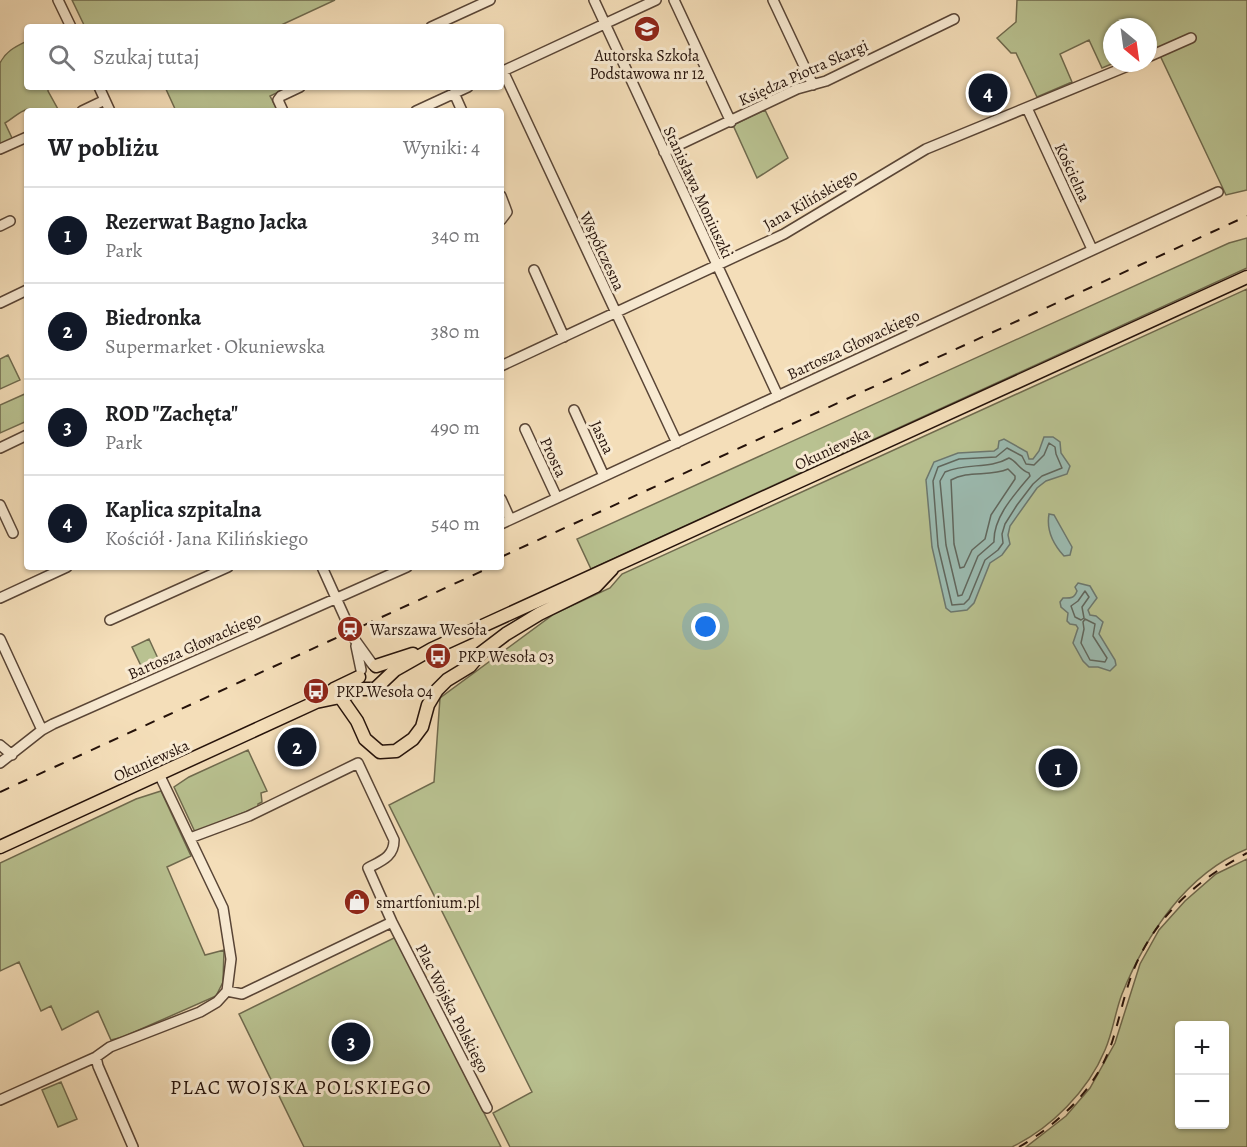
<!DOCTYPE html>
<html lang="pl">
<head>
<meta charset="utf-8">
<style>
	:root { --surface:#fff; --page:#f2f2f2; --text:#202124; --muted:#757577; --line:#e0e0e0; --accent:#111827 }
	body { margin:0; font-family:Alegreya,serif; background:var(--page); color:var(--text) }
	.controls { position:absolute; right:18px; bottom:18px; display:grid; overflow:hidden; border-radius:6px; box-shadow:0 2px 4px #0004 }
	.controls button { width:54px; height:54px; display:grid; place-items:center; padding:0; border:0; border-bottom:2px solid var(--line); background:var(--surface); color:var(--text); font:30px sans-serif }
	.compass { position:absolute; left:1103px; top:18px; width:54px; height:54px; border-radius:50%; background:var(--surface); box-shadow:0 2px 4px #0004; rotate:151deg }
	.you { position:absolute; left:706px; top:627px; width:21px; height:21px; margin:-15px; border:4px solid #fff; border-radius:50%; background:#1a73e8; box-shadow:0 0 0 9px #1a73e833 }
	.badge { display:grid; place-items:center; width:39px; height:39px; border-radius:50%; background:var(--accent); color:#fff; font-size:20px; font-weight:700 }
	.pin { position:absolute; translate:-50% -50%; border:3px solid #fff; box-shadow:0 2px 6px #0006 }
	.list { margin:0; padding:0; list-style:none }
	h2 { display:flex; justify-content:space-between; align-items:center; height:78px; margin:0; padding:0 24px; font-size:26px }
	h2 small { font-size:20px; font-weight:400; color:var(--muted) }
	.list li { display:grid; grid-template-columns:39px 1fr auto; gap:18px; align-items:center; box-sizing:border-box; height:96px; padding:0 24px; border-top:2px solid var(--line) }
	.list b { display:block; font-size:22px; white-space:nowrap }
	.list p { margin:0; font-size:20px; white-space:nowrap; color:var(--muted) }
	.list em { font-size:20px; font-style:normal; color:var(--muted) }
	.icon { flex:none; width:33px; height:33px; fill:none; stroke:currentColor; stroke-width:2; stroke-linecap:round; stroke-linejoin:round }
	.map { position:relative; flex:none; width:1247px; height:1147px; overflow:hidden }
	.search { position:absolute; background:var(--surface); box-shadow:0 2px 4px #0004; left:24px; top:24px; width:480px; height:66px; display:flex; align-items:center; gap:15px; box-sizing:border-box; padding:0 21px; border-radius:6px; color:var(--muted); font-size:22px }
	.panel { position:absolute; background:var(--surface); box-shadow:0 2px 4px #0004; left:24px; top:108px; width:480px; height:462px; border-radius:6px }
	.map>svg:first-child { display:block }
</style>
</head>
<body>
<div class="map">
<svg width="1247" height="1147" viewBox="0 0 1247 1147">
	<rect width="100%" height="100%" fill="#f4deb9"/>
	<filter id="stains"><feTurbulence type="fractalNoise" baseFrequency=".00333" numOctaves="4"/><feColorMatrix values="0 0 0 0 .2 0 0 0 0 .09 0 0 0 0 .02 0 0 0 .5 -.17"/></filter>
	<radialGradient id="worn" r=".72"><stop offset=".6" stop-color="#630" stop-opacity="0"/><stop offset="1" stop-color="#630" stop-opacity=".3"/></radialGradient>
	<!-- green -->
	<path fill="#b9c291" stroke="#6f6a4e" stroke-width="1.5" fill-rule="evenodd" d="M72 0H335L277 27H85Z
		M1017 0H1247V190L1226 195 1155 45 1148 47V27H1112V63H1114L1102 68 1089 40 1060 54 1072 82 1037 97 1016 53H1011L997 38 1016 22Z
		M27 41V87H48V91L59 111H36L28 109C18 112 14 118 5 123L12 138 0 147V63C6 51 15 47 27 41Z
		M165 87H289L270 96 278 111H176Z
		M765 110 788 158 757 178 733 125Z
		M1247 238V268L591 569 577 539 1229 243Z
		M1247 289V849C1186 874 1146 935 1122 994 1115 1012 1113 1032 1105 1050 1088 1091 1051 1128 1012 1147H510L493 1113 532 1092 389 805 434 782 440 698 554 614 610 588 622 574Z
		M8 355 20 380 0 389V359Z
		M27 393V421L0 433V405Z
		M149 639 161 665 144 672 132 647Z
		M248 750 267 791 261 793 262 802 258 804V807L195 832 174 787 189 777Z
		M161 791 191 856 167 867 205 955 224 950 223 982 216 996 123 1037 111 1040 98 1011 62 1030 51 1006 41 1011 19 962 0 971V863L136 799Z
		M1247 859V1147H1026L1066 1116 1090 1088 1115 1043 1140 964 1159 930 1185 901 1216 874ZM1180 1026H1224V1124H1180Z
		M396 937 501 1147H304L239 1014Z
		M61 1082 77 1119 58 1127 42 1090Z"/>
	<!-- water -->
	<path fill="#9cbcb2" stroke="#6c786f" stroke-width="1.5" d="M1044 437H1053L1060 442 1061 453 1070 466 1067 474 1046 481 1037 488 1010 526 1008 535 1010 544 1002 555 990 563 974 603 967 610 951 612 946 608 932 547 926 480 934 462 958 453 994 451 998 448 999 441 1004 439 1027 452 1029 459H1033L1039 451Z
		M1049 514 1054 515 1072 547 1070 555 1064 556C1053 544 1046 531 1049 514Z
		M1078 583 1090 586 1097 598 1088 610 1090 615 1096 616 1103 622 1099 634 1115 660 1116 665 1110 671 1098 667H1089L1083 661 1073 643 1078 628 1076 625 1070 624 1067 621 1068 613 1061 607 1060 602 1063 598C1070 598 1074 599 1077 591L1075 587Z"/>
	<g fill="none" stroke-linecap="round" stroke-linejoin="round">
		<!-- shore -->
		<path stroke="#60675e" stroke-width="1.5" d="M1049 443 1055 447 1056 454 1062 468 1042 476 1033 484 1017 505 1005 524 1002 534 1003 543 998 550 985 560 969 599 964 604 952 605 938 546 933 481 938 467 959 459 996 457 1007 448 1022 456 1026 464 1034 465 1044 455Z
			M1009 458C1017 461 1019 470 1029 473L1030 476C1015 494 993 517 994 542L978 556 962 595 958 596 946 545 940 481 945 472C968 462 988 470 1009 458Z
			M1008 469 1015 476V479L991 515 985 539 972 550 964 567 960 568 954 544 951 480C968 470 990 477 1008 469Z
			M1085 591 1089 597 1082 607 1084 618 1081 620 1075 617 1071 606 1078 601Z
			M1085 619 1095 624 1093 636 1107 658 1105 662 1090 660 1081 643 1084 629 1083 622Z"/>
		<!-- minor casing -->
		<g stroke="#594536" stroke-width="12">
			<path id="minor" d="M58 0 71 27
				M594 0 778 396
				M674 0 731 122
				M773 0 813 85
				M431 27 490 0
				M1148 57 1191 38
				M503 71 677 443
				M501 72 656 0
				M99 87 110 111
				M454 93 462 111
				M1027 108 1092 249
				M82 111 105 100
				M283 111 278 100 281 96 300 87
				M416 111 468 87
				M0 149 27 137
				M664 152 797 89 826 81 954 19
				M501 196 507 212 501 220
				M0 226 10 221
				M534 270 564 337
				M0 303 27 290
				M501 366 784 234 926 149 1135 63
				M574 410 604 476
				M525 429 557 498
				M0 448 27 435
				M501 499 510 519
				M0 505 13 533
				M501 524 1218 192
				M322 567 355 640 373 665
				M0 598 67 567
				M110 620 228 567
				M0 639 42 730
				M356 646 361 670
				M0 745 12 755
				M0 763 42 730 53 724 407 567
				M190 838 249 816 358 763 394 840C394 857 381 861 368 868L392 922 487 1108
				M227 991 242 994 392 922
				M96 1057 98 1066 133 1147
				M0 1100 96 1057 110 1047 200 1012 217 1002 227 991 231 959 223 908 159 774"/>
		</g>
		<!-- major casing -->
		<g stroke="#25120a" stroke-width="15">
			<path id="major" d="M376 666 413 654
				M336 691 357 721 365 739 380 752 396 751 413 739 422 727 428 705 437 690 447 680 470 666 481 653 506 634 539 614 596 586 612 569
				M316 702 340 697 359 689H375L395 670 432 649 1247 277
				M0 847 316 702 334 689 359 677"/>
		</g>
		<!-- minor -->
		<use href="#minor" stroke="#f8ead2" stroke-width="9"/>
		<!-- major -->
		<use href="#major" stroke="#f4deb9" stroke-width="12"/>
		<!-- rail -->
		<path stroke="#25120a" stroke-width="2" stroke-dasharray="10 10" stroke-linecap="butt" d="M501 557 1247 216
			M0 792 491 567
			M1019 1147C1060 1123 1099 1086 1113 1039 1122 1010 1127 979 1142 952 1165 908 1204 876 1247 853"/>
	</g>
	<!-- icons -->
	<defs>
		<g id="school-disc" transform="scale(1.35)"><circle r="9.5" fill="#8f2418" stroke="#f8ead2"/><path d="M0-5L7-2L0 1L-7-2ZM-4 1L0 2.5L4 1V4Q0 6-4 4Z" fill="#fff"/></g>
		<g id="station-disc" transform="scale(1.35)"><circle r="9.5" fill="#8f2418" stroke="#f8ead2"/><path d="M-3-6H3Q5-6 5-4V2Q5 4 3 4L4.5 6H3L1.5 4h-3L-3 6H-4.5L-3 4Q-5 4-5 2V-4Q-5-6-3-6ZM-3.5-4v3h7v-3ZM-3.5 1v1.5H-2V1ZM2 1v1.5H3.5V1Z" fill="#fff"/></g>
		<g id="bus-disc" transform="scale(1.35)"><circle r="9.5" fill="#8f2418" stroke="#f8ead2"/><path d="M-5-6H5V4H4V6H2V4H-2V6H-4V4H-5ZM-3.5-4V0h7V-4ZM-3.5 1.2v1.5H-2V1.2ZM2 1.2v1.5H3.5V1.2Z" fill="#fff"/></g>
		<g id="shop-disc" transform="scale(1.35)"><circle r="9.5" fill="#8f2418" stroke="#f8ead2"/><path d="M-5-2.5h2.3a2.7 3.5 0 0 1 5.4 0H5L5.5 6h-11ZM-1.5-2.5h3a1.5 2.3 0 0 0-3 0Z" fill="#fff"/></g>
	</defs>
	<g fill-rule="evenodd">
		<use href="#school-disc" x="647" y="29"/>
		<use href="#station-disc" x="350" y="629"/>
		<use href="#bus-disc" x="438" y="656"/>
		<use href="#bus-disc" x="316" y="691"/>
		<use href="#shop-disc" x="357" y="902"/>
	</g>
	<g text-anchor="middle" stroke-width="6" stroke-linejoin="round" paint-order="stroke">
		<!-- poi labels -->
		<g font-size="16" fill="#25120a" stroke="#f8ead2" text-anchor="start">
			<text x="647" y="61" text-anchor="middle">Autorska Szkoła<tspan x="647" dy="18">Podstawowa nr 12</tspan></text>
			<text x="370" y="635">Warszawa Wesoła</text>
			<text x="458" y="662">PKP Wesoła 03</text>
			<text x="336" y="697">PKP Wesoła 04</text>
			<text x="376" y="908">smartfonium.pl</text>
		</g>
		<!-- street labels -->
		<g font-size="16" fill="#25120a" stroke="#f8ead2">
			<text transform="translate(803 72) rotate(-24)" y="6">Księdza Piotra Skargi</text>
			<text transform="translate(1073 172) rotate(65)" y="6">Kościelna</text>
			<text transform="translate(699 192) rotate(65)" y="6">Stanisława Moniuszki</text>
			<text transform="translate(810 199) rotate(-30)" y="6">Jana Kilińskiego</text>
			<text transform="translate(603 251) rotate(65)" y="6">Współczesna</text>
			<text transform="translate(853 344) rotate(-25)" y="6">Bartosza Głowackiego</text>
			<text transform="translate(603 437) rotate(65)" y="6">Jasna</text>
			<text transform="translate(832 448) rotate(-25)" y="6">Okuniewska</text>
			<text transform="translate(554 457) rotate(65)" y="6">Prosta</text>
			<text transform="translate(194 645) rotate(-24)" y="6">Bartosza Głowackiego</text>
			<text transform="translate(151 760) rotate(-24)" y="6">Okuniewska</text>
			<text transform="translate(453 1008) rotate(63)" y="6">Plac Wojska Polskiego</text>
		</g>
		<!-- quarter labels -->
		<g font-size="20" letter-spacing="1.5" fill="#25120a" stroke="#f8ead2">
			<text x="301" y="1094">PLAC WOJSKA POLSKIEGO</text>
		</g>
	</g>
	<rect width="100%" height="100%" filter="url(#stains)"/>
	<rect width="100%" height="100%" fill="url(#worn)"/>
</svg>
<div class="controls">
<button>+</button>
<button>−</button>
</div>
<svg class="compass" viewBox="-18 -18 36 36"><path d="M0-13l5 13h-10z" fill="#e53935"/><path d="M0 13l5-13h-10z" fill="#757577"/></svg>
<div class="you"></div>
<div class="pin badge" style="left:1058px;top:768px">1</div>
<div class="pin badge" style="left:297px;top:747px">2</div>
<div class="pin badge" style="left:351px;top:1042px">3</div>
<div class="pin badge" style="left:988px;top:93px">4</div>
<div class="search"><svg class="icon" aria-label="search" viewBox="0 0 24 24"><circle cx="10" cy="10" r="6"/><path d="M15 15l6 6"/></svg>Szukaj tutaj</div>
<section class="panel">
<h2>W pobliżu<small>Wyniki: 4</small></h2>
<ul class="list">
<li><span class="badge">1</span><div><b>Rezerwat Bagno Jacka</b><p>Park</p></div><em>340 m</em></li>
<li><span class="badge">2</span><div><b>Biedronka</b><p>Supermarket · Okuniewska</p></div><em>380 m</em></li>
<li><span class="badge">3</span><div><b>ROD &quot;Zachęta&quot;</b><p>Park</p></div><em>490 m</em></li>
<li><span class="badge">4</span><div><b>Kaplica szpitalna</b><p>Kościół · Jana Kilińskiego</p></div><em>540 m</em></li>
</ul>
</section>
</div>
</body>
</html>
